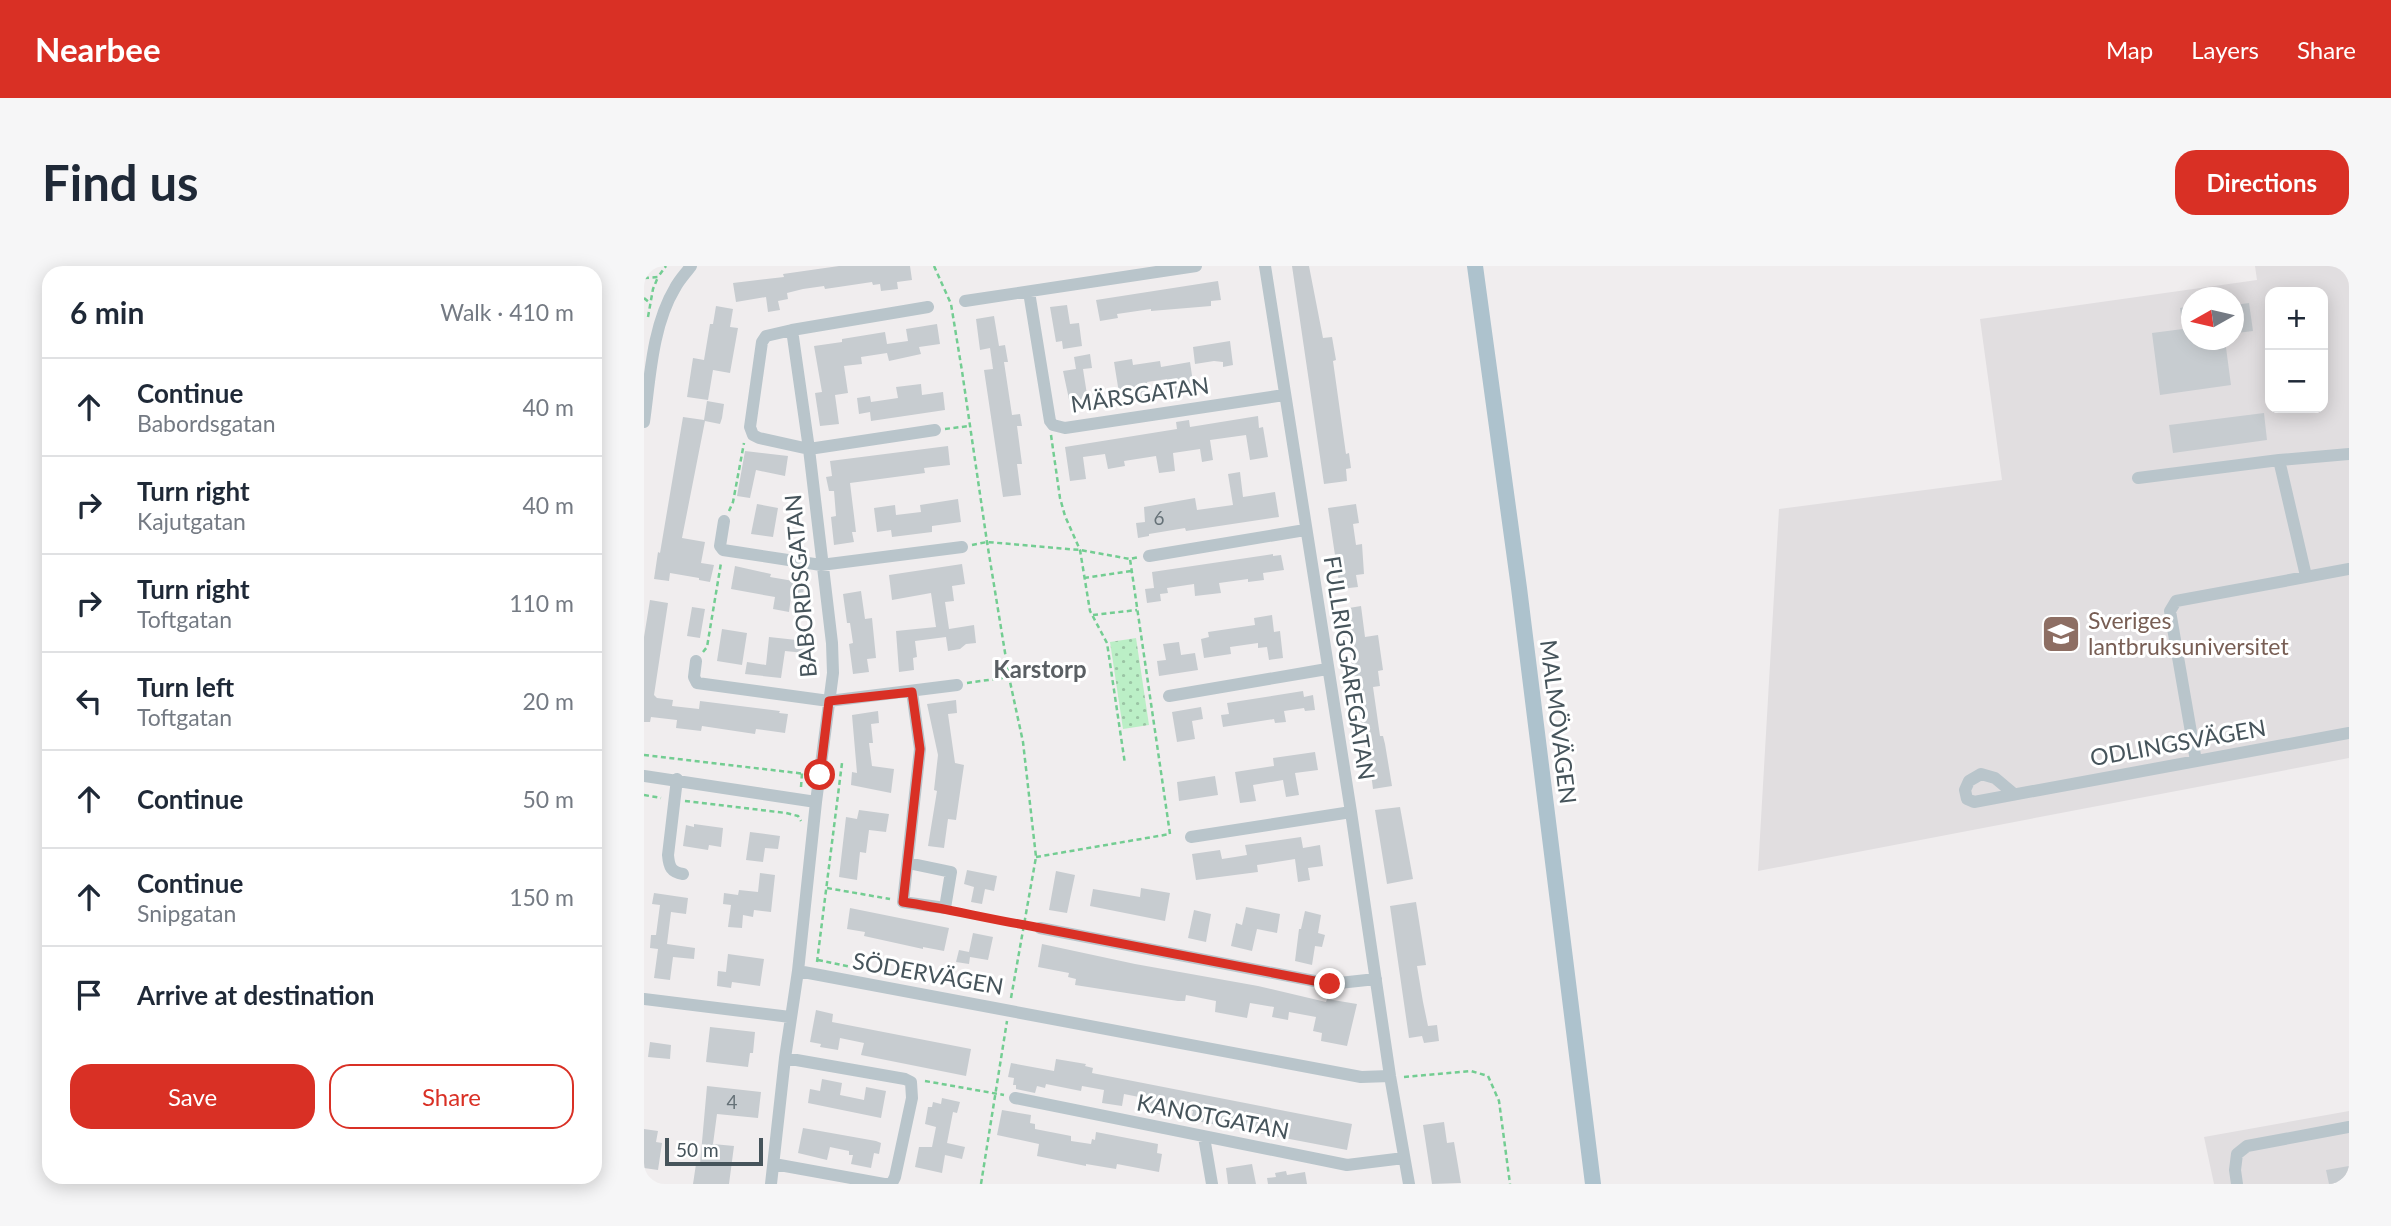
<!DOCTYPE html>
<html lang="en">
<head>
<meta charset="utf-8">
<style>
	:root { --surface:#fff; --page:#f6f6f7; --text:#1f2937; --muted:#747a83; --line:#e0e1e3; --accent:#d93025 }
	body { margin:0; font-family:Lato,sans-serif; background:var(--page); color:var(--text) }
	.controls { position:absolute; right:21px; top:21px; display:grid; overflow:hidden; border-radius:14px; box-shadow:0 4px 18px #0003 }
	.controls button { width:63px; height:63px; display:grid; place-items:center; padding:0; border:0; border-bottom:2px solid var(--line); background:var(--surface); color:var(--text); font:35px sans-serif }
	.compass { position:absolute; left:1537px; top:21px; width:63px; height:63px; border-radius:50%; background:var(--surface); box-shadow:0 4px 18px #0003; rotate:262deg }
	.scale { position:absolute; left:21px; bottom:18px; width:98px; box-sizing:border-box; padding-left:7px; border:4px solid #46545b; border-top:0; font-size:19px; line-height:24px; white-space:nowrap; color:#46545b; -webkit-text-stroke:5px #fff; paint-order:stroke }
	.stop { position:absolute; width:21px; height:21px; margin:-16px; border:5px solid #d93025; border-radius:50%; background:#fff }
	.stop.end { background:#d93025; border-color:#fff; box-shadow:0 2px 7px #0008 }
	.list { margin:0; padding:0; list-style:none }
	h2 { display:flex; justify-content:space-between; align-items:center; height:91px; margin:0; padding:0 28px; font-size:30px }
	h2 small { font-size:23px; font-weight:400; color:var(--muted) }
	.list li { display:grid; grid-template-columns:46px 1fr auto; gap:21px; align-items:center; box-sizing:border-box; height:98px; padding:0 28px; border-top:2px solid var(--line) }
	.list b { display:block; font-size:26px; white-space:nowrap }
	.list p { margin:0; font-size:23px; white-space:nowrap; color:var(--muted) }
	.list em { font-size:23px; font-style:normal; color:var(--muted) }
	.actions { display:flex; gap:14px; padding:21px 28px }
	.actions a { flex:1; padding:16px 0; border:2px solid var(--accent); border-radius:21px; text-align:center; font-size:24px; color:var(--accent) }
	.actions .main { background:var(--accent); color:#fff }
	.icon { flex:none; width:38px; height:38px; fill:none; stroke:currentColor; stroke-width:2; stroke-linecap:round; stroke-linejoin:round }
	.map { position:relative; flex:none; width:1705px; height:918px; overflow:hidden; border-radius:21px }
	header { display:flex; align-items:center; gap:42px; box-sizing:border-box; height:98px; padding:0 35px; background:var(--accent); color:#fff }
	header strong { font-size:33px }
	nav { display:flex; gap:38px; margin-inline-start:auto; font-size:24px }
	.intro { display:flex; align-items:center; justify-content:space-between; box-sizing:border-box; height:168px; padding:0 42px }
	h1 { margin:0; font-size:49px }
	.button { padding:18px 32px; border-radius:21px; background:var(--accent); color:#fff; font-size:24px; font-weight:700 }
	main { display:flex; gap:42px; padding:0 42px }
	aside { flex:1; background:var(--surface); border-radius:21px; box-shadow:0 4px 18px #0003 }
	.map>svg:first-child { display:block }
</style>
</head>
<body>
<header>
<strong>Nearbee</strong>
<nav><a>Map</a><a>Layers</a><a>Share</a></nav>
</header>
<div class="intro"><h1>Find us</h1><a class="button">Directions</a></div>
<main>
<aside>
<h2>6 min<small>Walk · 410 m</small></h2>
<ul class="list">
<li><svg class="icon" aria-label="ahead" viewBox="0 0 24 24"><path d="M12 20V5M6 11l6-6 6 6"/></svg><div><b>Continue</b><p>Babordsgatan</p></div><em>40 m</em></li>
<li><svg class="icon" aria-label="right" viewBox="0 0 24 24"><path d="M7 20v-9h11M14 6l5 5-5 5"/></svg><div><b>Turn right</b><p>Kajutgatan</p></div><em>40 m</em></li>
<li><svg class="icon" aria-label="right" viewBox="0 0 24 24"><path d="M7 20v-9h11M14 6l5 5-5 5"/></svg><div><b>Turn right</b><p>Toftgatan</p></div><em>110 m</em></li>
<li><svg class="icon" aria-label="left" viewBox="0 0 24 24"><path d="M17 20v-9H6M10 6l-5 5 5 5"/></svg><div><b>Turn left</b><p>Toftgatan</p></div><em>20 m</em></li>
<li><svg class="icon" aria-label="ahead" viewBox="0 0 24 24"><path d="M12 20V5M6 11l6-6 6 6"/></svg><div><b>Continue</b></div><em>50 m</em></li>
<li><svg class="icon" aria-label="ahead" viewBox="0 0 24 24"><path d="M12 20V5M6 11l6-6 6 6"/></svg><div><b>Continue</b><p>Snipgatan</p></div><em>150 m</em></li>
<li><svg class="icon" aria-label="arrive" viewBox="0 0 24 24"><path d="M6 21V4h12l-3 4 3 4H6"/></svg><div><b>Arrive at destination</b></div></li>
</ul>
<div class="actions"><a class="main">Save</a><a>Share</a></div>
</aside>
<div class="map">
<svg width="1705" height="918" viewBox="0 0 1705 918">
	<defs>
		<pattern id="park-dots" width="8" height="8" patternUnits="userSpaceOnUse" patternTransform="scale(1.75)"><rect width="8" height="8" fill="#bbefc6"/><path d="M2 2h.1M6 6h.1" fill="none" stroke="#9ac4a4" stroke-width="1.8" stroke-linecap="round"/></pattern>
	</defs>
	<rect width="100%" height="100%" fill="#f0edee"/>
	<!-- education -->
	<path fill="#e1dee0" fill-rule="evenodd" d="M1611 0H1705V492L1114 605 1135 243 1358 214 1336 53 1613 14ZM1626 26H1679V142H1626ZM1548 32H1590V74H1548Z
		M1705 845V918H1570L1560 871Z"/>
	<!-- park -->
	<path fill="url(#park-dots)" d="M492 372 505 459 479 463 466 376Z"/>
	<!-- building -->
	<path fill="#c7ccd0" d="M195 0H266L268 14 253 16 254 23 237 25 236 18 229 19 228 16 181 23 180 20 159 23 143 27 144 33 134 35 136 44 124 46 122 31 92 36 89 17 140 11 139 8Z
		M648 0H665L679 72 688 71 692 94 689 95 702 188 705 187 707 202 702 203 703 215 680 218Z
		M574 15 577 34 567 35V40L507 45V43L473 48 474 52 456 55 452 34Z
		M1605 37 1609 65 1593 67 1590 39Z
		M423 39 426 58 435 57 438 80 419 83 418 75 412 76 406 41Z
		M72 40 89 43 86 61 94 62 86 107 69 104 64 134 43 131 49 92 60 94 66 58H69Z
		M1548 40V74H1581L1587 119 1516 129 1508 67 1539 63 1536 42Z
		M350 50 355 80 361 79 364 96H360L368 149 376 148 378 160H373L378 198H373L377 229 359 231 340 104 349 103 346 82 336 84 332 53Z
		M293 58 296 78 275 81 277 88 245 95 243 87 217 91 218 98 200 100 204 127 191 129 195 158 176 160 171 127 178 126 170 80 198 76V73L241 66 243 78 264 75 262 63Z
		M586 75 589 99 579 101V96L570 95 551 98 549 81Z
		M446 88 448 102 439 103 444 135 426 138 419 105 432 103 430 91Z
		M488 93 489 99 516 95 517 101 546 96 550 123 526 127 523 113 503 116 506 130 492 132 491 124 475 127 470 96Z
		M277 118 278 129 299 126 301 144 227 155 226 146 215 148 213 132 226 130 227 136 254 132 252 121Z
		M63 135 80 138 78 152 76 158 61 155 38 272 61 276 57 297 70 299 66 316 55 314V312L26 307 25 315 10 313 14 286 16 287 39 151 60 154Z
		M1620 147 1623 174 1529 187 1525 159Z
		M614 150 615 162 619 161 624 191 606 194 602 169 566 174 569 194 558 196 556 183 529 187 531 205 515 207 512 190 480 195 481 200 464 203 461 188 439 191 442 213 426 215 421 181 533 163 532 156 545 154 546 161Z
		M304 180 306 199 280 202 281 207 206 217 212 266H208L210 276 190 279 187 251 192 250 190 225H185L182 211 188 210 186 195Z
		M101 185 144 190 141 210 112 204 106 232 93 230Z
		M596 206 599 231 631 226 635 251 542 265 541 262 505 268V270L494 272 492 257 501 256 500 241 551 232 553 244 589 239 584 208Z
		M314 233 317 256 288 260V266L248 271 247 264 233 266 230 242 251 239 252 249 277 246 276 239Z
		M113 238 134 242 129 271 107 268Z
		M712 238 715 257 709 258 712 279 718 278 720 308 712 309 714 321 696 323 684 242Z
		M629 288V290L637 289 640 304 619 307 620 314 604 316V313L575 317 577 327 551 330 550 318 523 322 524 327 516 328 517 335 503 337 501 323 510 322 508 306Z
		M318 298 321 318 308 320 310 335 301 336 305 363 330 359 332 377 322 378 316 383 304 385 302 371 271 375 273 391 269 392 270 404 255 406 252 365 292 361 287 327 248 334 245 309Z
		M91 300 127 308 126 311 161 317 158 333 147 331 145 346 129 343 131 331 87 323Z
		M217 325 221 353 228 352 232 392 223 393 225 406 209 408 205 378 209 377 206 357H203L199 328Z
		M6 334 24 337 10 429 13 432 29 434 28 440 55 443 56 435 136 445 135 447 144 448 141 467 112 463 111 468 58 460 57 465 32 462 33 454 7 451 6 456H0V371Z
		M717 340 721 371 734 369 739 404 734 405 736 420 729 421 736 470H739L741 478 748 520 729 523 727 507H725L699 343Z
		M48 341 61 343 56 372 43 370Z
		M628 349 630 366 636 365 639 392 625 394 623 381 614 382V377L586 381 587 388 560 392 557 373 565 371 564 366 611 359 610 352Z
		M78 363 103 367 98 399 73 395Z
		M125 371 162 375 161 387 141 385 137 412 101 408 103 396 122 399Z
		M535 376 537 389 551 387 554 404 515 410 513 395 522 394 519 378Z
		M659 425 660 431 669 429 671 444 661 445 660 442 640 445 642 456 631 457 630 453 579 461 577 449 585 448 583 437Z
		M312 434 313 447 304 448 311 497 320 499 312 554 304 553 300 582 284 580 293 525 290 524 294 489 283 438Z
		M557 441 559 453 548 455 551 473 533 476 528 446Z
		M234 445 235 457 227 458 229 477H225L228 500 250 503 247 527 207 519 208 506 213 507 208 449Z
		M671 486 674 504 651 507 655 529 642 531 639 514 609 519 612 535 596 537 591 506 630 500 629 492Z
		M571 510 574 529 535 535 533 516Z
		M756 541 769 613 743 618 731 544Z
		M215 544 245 548 242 566 225 564 222 587 216 586 213 614 195 611 202 551 213 553Z
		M50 558 79 562 77 581 65 579 64 584 39 580 42 559 50 561Z
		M106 566 136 570 134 583 121 582 119 596 102 594Z
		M657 571 659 582 676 579 679 600 664 602 666 614 654 616 651 593 613 599 614 606 552 614 548 588 576 584 578 593 591 591 603 589 601 579Z
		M323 604 353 610 350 625 341 623 338 638 327 636 330 621 320 618Z
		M412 605 431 609 423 647 405 644Z
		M116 607 131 609 127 646 110 644 109 651 99 649 98 662 84 661 87 639 79 638 80 627 94 629 95 624 114 626Z
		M497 622 526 627 521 655 446 640 449 623 496 631Z
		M10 627 44 632 42 648 27 646 23 678 51 682 50 693 29 691 26 714 10 712 14 683 6 682 7 669H12L16 639 8 638Z
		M772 636 782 699 773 700 779 736 784 760 793 759 795 775 780 777 778 770 765 772 746 640Z
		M602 641 636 648 633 667 613 663 608 685 587 680 592 657 598 659Z
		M206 642 305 662 300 685 279 681V683L220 670 221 666 203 663Z
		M550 644 567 648 562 676 544 672Z
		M661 645 677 649 674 667 681 669 678 681 671 680 668 699 651 695 655 663H657Z
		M329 667 349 671 344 694 326 691 325 698 312 696 315 684 325 686Z
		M398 678 491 698 614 720 682 736 683 733 713 738 703 780 677 775 678 767 669 765 672 751 645 746 644 754 628 751 630 741 606 737 603 752 571 746 572 735 542 729 541 735H534L431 719 432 713 424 711 425 707 394 701Z
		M84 688 120 693 116 720 88 716 87 722 73 720 74 705 82 706Z
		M172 744 189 748 188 756 327 783 322 810 217 789 220 777 196 772 194 784 176 781 177 778 166 776Z
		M66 761 111 766 109 787H106L104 801 62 796Z
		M6 776 27 779 26 793 4 791Z
		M412 793 442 798 441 800 449 802 448 807 708 858 703 884 547 854 549 845 524 840 522 849 502 845 505 833 480 828 478 840 458 837 460 824 438 820 437 825 402 818 401 822 393 820 391 827 372 823V819H369L370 812 364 811 367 797 410 805Z
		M178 813 198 817 196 829 220 834 222 821 242 825 237 852 164 837 166 823 176 825Z
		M63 820 117 826 114 852 73 848 69 878 90 880 85 918H49L52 898H56Z
		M298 832 316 836 313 847 309 846 303 877 321 881 318 893 301 889 298 907 271 901 275 881H288L292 861 281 858 284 841H288L289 836 297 838Z
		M358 844 387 849 386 857 391 858V863L427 870V875L447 878 448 873 451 874 452 866 514 878 513 887 518 888 515 906 473 898 472 903 442 898V900L393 890 395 878 353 869Z
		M800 856 803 877 810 876 817 917 788 918 779 859Z
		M159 862 232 875 237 877 235 888 230 887 227 902 207 898 209 889H205V885L186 881 183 894 154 887Z
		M0 863 14 865 12 876 18 877 14 904 0 902Z
		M608 898 612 918H584L582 902Z
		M1705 900V918H1685L1682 904Z
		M642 905 643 909 661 906 663 918H624L623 912 632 911 631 907Z"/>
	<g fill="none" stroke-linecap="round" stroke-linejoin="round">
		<!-- path -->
		<path stroke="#73cd92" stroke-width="2.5" stroke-dasharray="5 3.5" stroke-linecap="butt" d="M290 0 307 38 318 105 343 276 365 411 379 476 392 591 367 732
			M0 12 14 11 22 0
			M0 32 6 37
			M4 51 9 23 14 11
			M301 163 325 160
			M407 169 416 232 421 250 436 284 446 345 463 377 481 498
			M85 245 89 236 100 177
			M328 279 343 276 436 284 486 293 495 291
			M440 312 487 305
			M449 349 493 344
			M59 386 63 381 77 297
			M323 417 365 411
			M0 489 162 508
			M157 521 158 507
			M0 529 17 532
			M41 535 142 547 154 550 157 555
			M392 591 526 568 486 293
			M183 622 246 633
			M314 646 333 651 379 658
			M174 694 212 702
			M173 696 198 497
			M760 811 827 805 844 810 855 835 866 918
			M281 815 360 829
			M337 918 363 755"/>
		<!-- minor -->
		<path stroke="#b9c5cb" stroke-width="12" d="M621 0 707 546 746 810 765 918
			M385 26 406 155 409 159 421 162 640 129
			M321 35 552 0
			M148 64 284 41
			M0 156C6 113 8 60 31 22 35 14 42 7 47 0
			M1635 194 1662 310
			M1494 212 1635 194 1705 188
			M80 255 76 280 79 284 177 299 318 281
			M505 290 661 264
			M52 395 50 411 53 417 185 435 313 419
			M525 430 683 403
			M1552 495 1526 345 1532 335 1705 303
			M0 510 172 536 154 705 717 811 746 810
			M33 513 24 589C25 601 27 606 39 608
			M1370 528 1351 512 1337 508 1325 515 1321 524 1323 533 1330 536 1705 467
			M172 536 189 407 188 377 165 183 148 64 122 70 118 76 106 161 109 169 115 172 165 183 291 164
			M547 571 707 546
			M264 597 307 606 301 642 259 636 276 483 268 426
			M396 662 686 718 732 713
			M0 733 146 751
			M141 792 261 813 267 816 268 832 251 911 248 917 243 918
			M371 832 703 899 760 892
			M560 871 568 918
			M130 898 240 918
			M127 918 141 792 154 705
			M1593 918 1591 904 1593 888 1603 880 1705 861"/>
		<!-- major -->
		<path stroke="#adc2cd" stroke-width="16" d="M831 0 875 322 949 918"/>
	</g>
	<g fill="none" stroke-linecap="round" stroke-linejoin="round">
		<!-- route -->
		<path stroke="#d93025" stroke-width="9" d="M176 509 185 435 268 426 276 483 259 636C300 642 340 652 381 659L686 718"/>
	</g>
	<!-- icons -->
	<defs>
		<g id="university-square" transform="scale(2.0125)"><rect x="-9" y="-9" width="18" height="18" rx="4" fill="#8d6e63" stroke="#fff"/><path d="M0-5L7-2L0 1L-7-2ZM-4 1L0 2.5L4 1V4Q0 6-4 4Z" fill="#fff"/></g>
	</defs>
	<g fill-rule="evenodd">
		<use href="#university-square" x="1417" y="368"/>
	</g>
	<g text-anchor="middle" stroke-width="6" stroke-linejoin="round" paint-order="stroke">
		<!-- number labels -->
		<g font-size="19" fill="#667278">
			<text x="515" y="259">6</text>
			<text x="88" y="843">4</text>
		</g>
		<!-- street labels -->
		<g font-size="23" fill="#46545b" stroke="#fff">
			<text transform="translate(496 129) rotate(-8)" y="8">MÄRSGATAN</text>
			<text transform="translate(157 320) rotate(-95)" y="8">BABORDSGATAN</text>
			<text transform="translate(705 402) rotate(81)" y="8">FULLRIGGAREGATAN</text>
			<text transform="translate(914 456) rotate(83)" y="8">MALMÖVÄGEN</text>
			<text transform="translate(1534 477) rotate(-10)" y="8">ODLINGSVÄGEN</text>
			<text transform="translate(284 708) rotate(10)" y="8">SÖDERVÄGEN</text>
			<text transform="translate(569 851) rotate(11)" y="8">KANOTGATAN</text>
		</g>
		<!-- education labels -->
		<g font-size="23" fill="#785e54" stroke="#fff" text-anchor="start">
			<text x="1444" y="363">Sveriges<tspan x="1444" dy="26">lantbruksuniversitet</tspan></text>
		</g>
		<!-- neighbourhood labels -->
		<g font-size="24" font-weight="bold" fill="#5a5f63" stroke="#fff">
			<text x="396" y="412">Karstorp</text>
		</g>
	</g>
</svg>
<div class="controls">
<button>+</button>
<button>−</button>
</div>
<svg class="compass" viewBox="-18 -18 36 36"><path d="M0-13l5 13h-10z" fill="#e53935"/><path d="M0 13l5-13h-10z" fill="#747a83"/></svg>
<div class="scale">50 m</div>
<div class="stop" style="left:176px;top:509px"></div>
<div class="stop end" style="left:686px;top:718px"></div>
</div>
</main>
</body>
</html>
